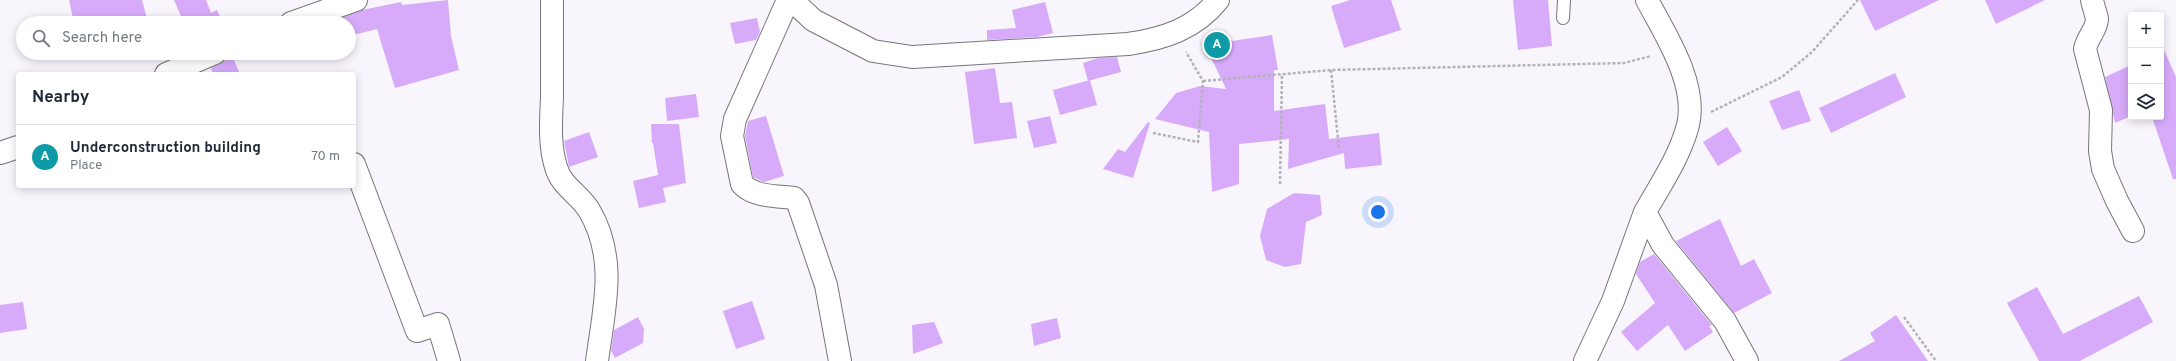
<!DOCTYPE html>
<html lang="en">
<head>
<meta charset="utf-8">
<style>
	:root { --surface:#fff; --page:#f2f2f3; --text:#1f2937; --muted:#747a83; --line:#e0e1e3; --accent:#b45309 }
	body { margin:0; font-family:Overpass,sans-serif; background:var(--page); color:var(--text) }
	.controls { position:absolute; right:12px; top:12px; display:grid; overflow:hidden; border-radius:4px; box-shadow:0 2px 10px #0003 }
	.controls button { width:36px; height:36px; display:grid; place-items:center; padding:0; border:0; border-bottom:1px solid var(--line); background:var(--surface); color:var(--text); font:20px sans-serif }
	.you { position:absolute; left:1378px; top:212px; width:14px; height:14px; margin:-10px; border:3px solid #fff; border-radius:50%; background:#1a73e8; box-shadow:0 0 0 6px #1a73e833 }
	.badge { display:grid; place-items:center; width:26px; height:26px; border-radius:50%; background:var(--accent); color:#fff; font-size:13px; font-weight:700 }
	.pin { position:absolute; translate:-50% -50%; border:2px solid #fff; box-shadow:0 1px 4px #0006 }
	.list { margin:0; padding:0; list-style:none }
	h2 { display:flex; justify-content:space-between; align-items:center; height:52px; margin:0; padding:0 16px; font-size:17px }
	h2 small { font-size:13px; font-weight:400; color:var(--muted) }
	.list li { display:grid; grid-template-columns:26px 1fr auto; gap:12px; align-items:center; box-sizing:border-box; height:64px; padding:0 16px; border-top:1px solid var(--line) }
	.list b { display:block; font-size:15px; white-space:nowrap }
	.list p { margin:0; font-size:13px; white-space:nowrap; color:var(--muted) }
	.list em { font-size:13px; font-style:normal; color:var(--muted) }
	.icon { flex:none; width:22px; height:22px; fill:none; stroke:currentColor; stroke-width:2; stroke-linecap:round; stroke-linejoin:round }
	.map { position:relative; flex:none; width:2176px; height:361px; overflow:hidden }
	.search { position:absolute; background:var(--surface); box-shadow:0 2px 10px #0003; left:16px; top:16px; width:340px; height:44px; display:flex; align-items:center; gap:10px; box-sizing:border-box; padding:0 14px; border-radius:22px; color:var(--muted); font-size:15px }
	.panel { position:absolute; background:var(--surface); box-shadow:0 2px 10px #0003; left:16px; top:72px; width:340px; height:116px; border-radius:4px }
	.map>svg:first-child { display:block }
</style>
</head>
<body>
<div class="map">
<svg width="2176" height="361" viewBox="0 0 2176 361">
	<rect width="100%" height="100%" fill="#f9f5fc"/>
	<!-- building -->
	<path fill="#d7abfa" d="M69 0H142L147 19 131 23H74Z
		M174 0H206L211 13 217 10 223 23H184Z
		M448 0 451 36 459 70 395 88 377 29 349 36V23H328L362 10 401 2 402 5Z
		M1350 0H1391L1401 30 1344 48 1331 6Z
		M1513 0H1548L1552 46 1518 50Z
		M1860 0H1939L1875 31Z
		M1985 0H2045L1996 24Z
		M1045 2 1053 33 1037 37 987 40V30L1016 28 1012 10Z
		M757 18 760 32 756 40 735 44 730 23Z
		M1272 35 1278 70H1274V111L1325 104 1329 139 1379 133 1382 165 1345 169 1344 153 1288 169 1289 139 1239 144V184L1212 192 1209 132 1155 119 1176 93 1200 86 1226 89 1205 45Z
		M2164 50 2176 77V179H2173L2152 117H2161V52Z
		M227 53H231L240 74H213L211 68 225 61Z
		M1117 57 1121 72 1088 81 1083 63 1098 58Z
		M2131 65V116L2115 123 2105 77Z
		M995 68 1000 103 1012 102 1017 138 974 144 965 72Z
		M1895 73 1906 97 1831 133 1819 108Z
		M1090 80 1097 105 1060 115 1053 90Z
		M1799 90 1811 121 1782 130 1769 101Z
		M696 94 699 117 667 121 665 98Z
		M766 116 784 176 764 182 753 177 745 136 748 121Z
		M1050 116 1057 143 1034 148 1027 121Z
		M1148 122 1150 123 1133 178 1103 169 1118 149 1125 152Z
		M651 124H679L686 183 663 188 666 202 639 208 633 181 658 175 653 143H652Z
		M1727 127 1742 151 1718 166 1703 142Z
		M589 132 598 157 569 167 564 141Z
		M1294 193 1320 195 1322 215 1306 222 1301 264 1285 267 1266 260 1260 236 1267 209Z
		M1720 219 1741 266 1754 259 1772 293 1734 313 1676 241Z
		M1654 254 1712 325 1709 326 1713 332 1685 351 1668 325 1637 351 1621 332 1655 303 1636 274 1640 262Z
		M2037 287 2063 334 2139 296 2153 322 2080 361H2039L2007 303Z
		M752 301 765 339 736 349 723 311Z
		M23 302 27 329 0 333V305Z
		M1896 315 1928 361H1839L1875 341 1870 333Z
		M638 317 644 329 643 343 615 358 611 351 614 330Z
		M1057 318 1061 338 1034 346 1031 324Z
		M934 322 943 343 913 354 912 325Z"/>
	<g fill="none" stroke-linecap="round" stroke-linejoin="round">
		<!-- lane casing -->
		<g stroke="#78757b" stroke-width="14">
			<path id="lane" d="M1563 18 1564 0"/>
		</g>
		<!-- street casing -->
		<g stroke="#78757b" stroke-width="24">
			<path id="street" d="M788 0 735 119 732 136 742 184C754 197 777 196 794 198L798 203 826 285 840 361
				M1647 0C1665 34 1698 84 1688 125 1680 156 1661 184 1645 212L1663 245 1725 321 1747 361
				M2092 0C2093 6 2096 13 2097 19 2097 29 2087 38 2085 49L2101 110 2100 151 2103 169 2117 201 2133 231
				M354 164 417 331 438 324 449 361
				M1585 361 1613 301 1645 212"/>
		</g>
		<!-- secondary casing -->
		<g stroke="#78757b" stroke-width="24">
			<path id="secondary" d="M552 0C552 32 552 65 552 97 551 120 549 145 556 167 561 186 579 194 589 210 618 259 604 308 597 361
				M792 0 813 20 873 51 912 57 1128 44C1163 39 1195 29 1218 0
				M291 23 356 0
				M166 74 215 53
				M0 153 18 147"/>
		</g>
		<!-- path -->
		<path stroke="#b5b2b7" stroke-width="2.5" stroke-dasharray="3 2" stroke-linecap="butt" d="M1331 70 1339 149
			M1203 81 1331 70 1624 63 1651 56
			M1711 112 1782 77 1812 52 1858 0
			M1153 133 1198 142 1203 81 1186 52
			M1280 184 1282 74
			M1904 317 1936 361"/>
		<!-- lane -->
		<use href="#lane" stroke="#fff" stroke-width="12"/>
		<!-- street -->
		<use href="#street" stroke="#fff" stroke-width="22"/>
		<!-- secondary -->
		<use href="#secondary" stroke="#fff" stroke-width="22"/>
	</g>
</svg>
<div class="controls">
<button>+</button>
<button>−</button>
<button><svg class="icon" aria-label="layers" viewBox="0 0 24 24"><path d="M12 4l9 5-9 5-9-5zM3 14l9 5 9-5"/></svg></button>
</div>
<div class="you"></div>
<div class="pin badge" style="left:1217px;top:45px;background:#0f9aa8">A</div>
<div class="search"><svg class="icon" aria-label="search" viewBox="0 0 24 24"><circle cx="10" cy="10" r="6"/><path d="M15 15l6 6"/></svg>Search here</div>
<section class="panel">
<h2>Nearby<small></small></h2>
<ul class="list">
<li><span class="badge" style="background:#0f9aa8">A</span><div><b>Underconstruction building</b><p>Place</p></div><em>70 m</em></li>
</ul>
</section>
</div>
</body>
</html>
